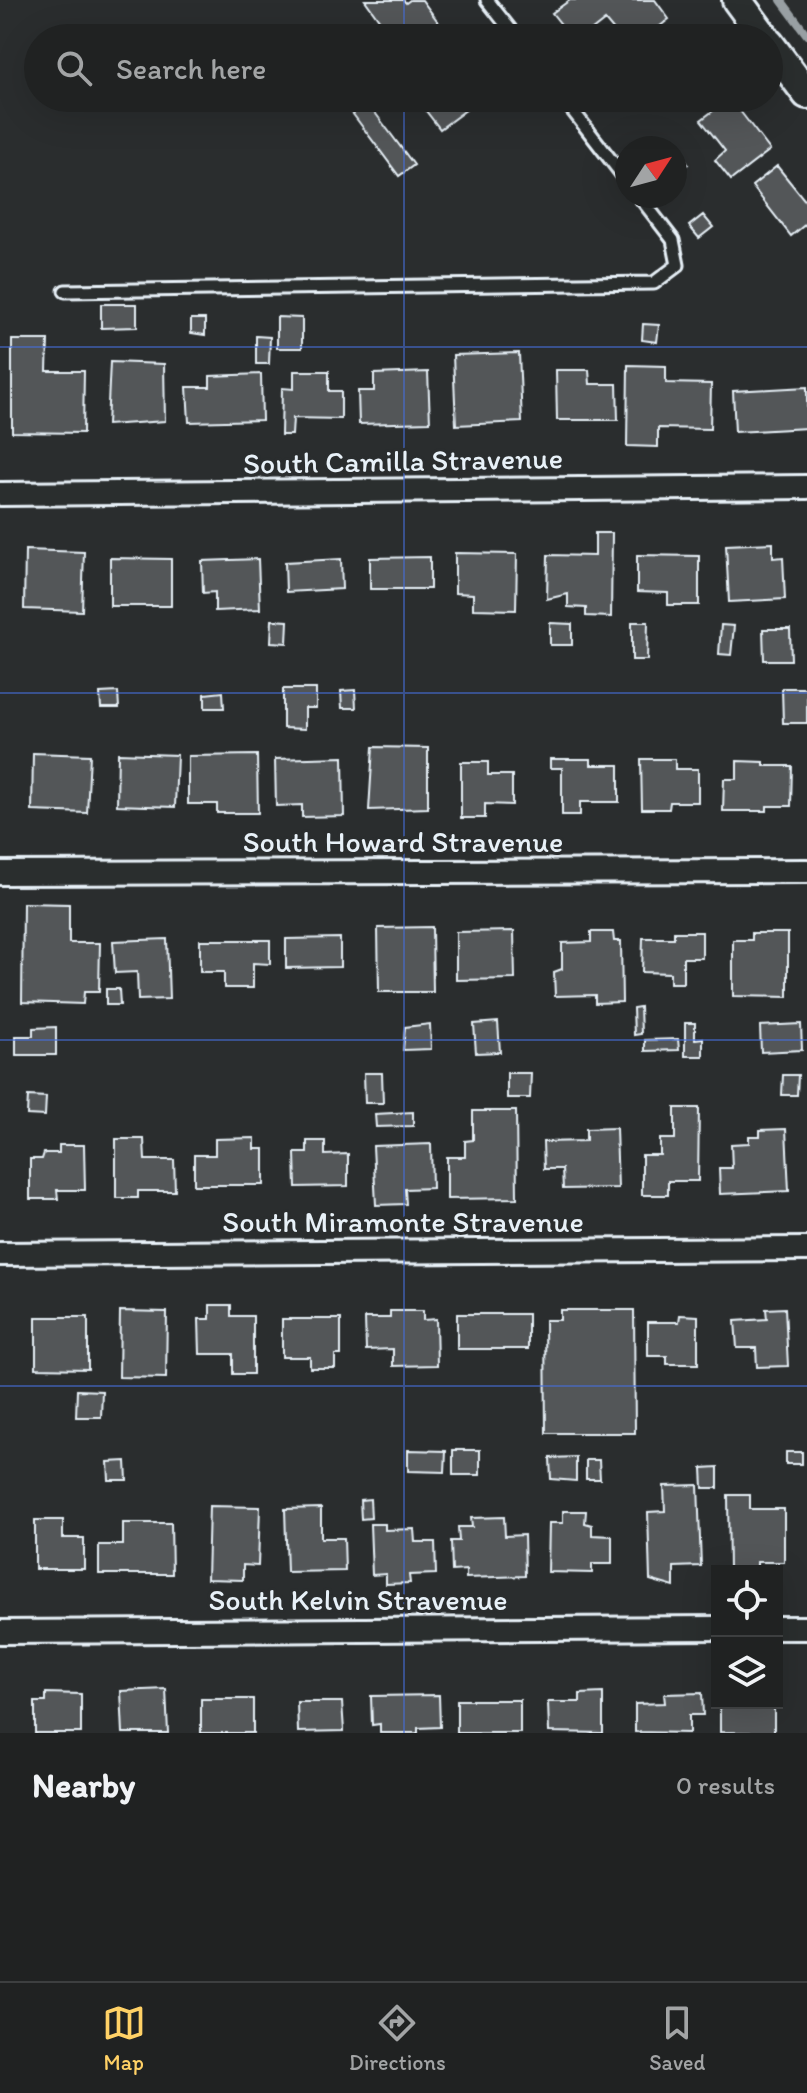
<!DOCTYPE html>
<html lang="en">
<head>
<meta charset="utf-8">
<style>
	:root { --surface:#202222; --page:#2d2f2f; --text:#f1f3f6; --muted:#a2a4a5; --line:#3d3f40; --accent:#ffd166 }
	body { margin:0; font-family:Itim,sans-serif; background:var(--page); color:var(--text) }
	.controls { position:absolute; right:24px; bottom:24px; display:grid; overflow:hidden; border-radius:0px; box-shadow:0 8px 32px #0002 }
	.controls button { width:72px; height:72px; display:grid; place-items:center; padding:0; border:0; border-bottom:2px solid var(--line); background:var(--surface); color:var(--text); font:40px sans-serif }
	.compass { position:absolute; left:615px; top:136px; width:72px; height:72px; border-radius:50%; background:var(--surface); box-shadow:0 8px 32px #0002; rotate:54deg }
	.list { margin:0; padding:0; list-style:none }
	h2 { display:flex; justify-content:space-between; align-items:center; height:104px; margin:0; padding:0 32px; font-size:34px }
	h2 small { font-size:26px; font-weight:400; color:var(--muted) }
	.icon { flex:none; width:44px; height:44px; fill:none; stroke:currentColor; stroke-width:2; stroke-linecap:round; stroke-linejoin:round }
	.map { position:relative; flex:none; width:807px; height:1733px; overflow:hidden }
	.search { position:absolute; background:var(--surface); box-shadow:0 8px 32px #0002; left:24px; right:24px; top:24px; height:88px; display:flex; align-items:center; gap:20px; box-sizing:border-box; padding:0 28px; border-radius:44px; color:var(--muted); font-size:30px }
	.sheet { height:248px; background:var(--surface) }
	nav { display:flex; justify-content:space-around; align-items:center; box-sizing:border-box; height:112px; border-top:2px solid var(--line); background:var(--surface); font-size:22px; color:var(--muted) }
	nav a { display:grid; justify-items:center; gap:4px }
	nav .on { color:var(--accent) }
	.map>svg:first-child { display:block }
</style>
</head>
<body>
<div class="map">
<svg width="807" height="1733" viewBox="0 0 807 1733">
	<rect width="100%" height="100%" fill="#2a2d2e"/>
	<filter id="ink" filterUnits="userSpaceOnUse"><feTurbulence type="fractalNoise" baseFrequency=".0125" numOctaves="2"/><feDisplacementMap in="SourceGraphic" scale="16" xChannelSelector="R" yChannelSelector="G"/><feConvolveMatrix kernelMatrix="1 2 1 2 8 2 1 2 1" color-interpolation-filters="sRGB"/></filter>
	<g filter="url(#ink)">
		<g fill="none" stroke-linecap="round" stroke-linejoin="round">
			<!-- stream -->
			<path stroke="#989fa3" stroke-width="8" d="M781 0 807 35"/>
		</g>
		<!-- building -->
		<path fill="#535759" stroke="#e8f1f8" stroke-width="2" d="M365 0H403L406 3 410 0H422L450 38H371L366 31 380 21Z
			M570 0H655L669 19 645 38H641L635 30 625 38H620L605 20 582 38H572L552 13Z
			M341 98H364L414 165 399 176Z
			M416 98H482L440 129Z
			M730 98 770 150 731 180 715 160 725 151 701 120Z
			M671 141 688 164 675 174V148H661Z
			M777 166 807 203V223L791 236 752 186Z
			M703 215 713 227 699 238 689 226Z
			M101 304H137V327L101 328Z
			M277 317 302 318V348H277Z
			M191 319H205V335L191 333Z
			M643 324 659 325 657 342 642 340Z
			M256 336 270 337 269 364H256Z
			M12 340H48L47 371H84L83 433 12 432Z
			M519 353 522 422 456 425 453 355Z
			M110 362 164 364 165 421 107 425Z
			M628 365 666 366V383L711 384 710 429 658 428V447L627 446Z
			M556 370H589L590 384H617L618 420H557Z
			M294 371H329V391H341V419L293 418 292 435H281L282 388 294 389Z
			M428 372 430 422 359 424 358 391H374V374Z
			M261 374 262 420 189 422 187 387H210V376Z
			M807 387V428L735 432 733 391Z
			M595 533H612L611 617 586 616V608L568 607V594L547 599 548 555 595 556Z
			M773 543V558L783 557 785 599 729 602 726 545Z
			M25 550 84 552 82 611 24 609Z
			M455 553 517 554 516 610 473 609V594L455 593Z
			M637 555 699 556V605H668V593L637 592Z
			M430 557V589H370V558Z
			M110 558 171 559V606H110Z
			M258 559 260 609 215 611V592L203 593 202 561Z
			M341 559 342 589 286 592 285 562Z
			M272 620 288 621 287 643 271 642Z
			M632 622H648L647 660H632Z
			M550 623 572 624V645H550Z
			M721 625 734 626 731 655 719 654Z
			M763 629H790L791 660H764Z
			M782 688H807V723H783Z
			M283 689H316V708H305V729L283 728Z
			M355 690 356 708H342L341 691Z
			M118 692 119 708H101L100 693Z
			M223 692 224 708H205V694Z
			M373 747 428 748V808L369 810Z
			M33 753 90 755 87 813 32 811Z
			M118 753 177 755 175 807 117 805Z
			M257 755 258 813H217V804H188V756Z
			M343 757 344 816 302 817V805L276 806 275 759Z
			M550 759H591V765H619V802H580V815H562V768H550Z
			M641 759H675V769H698V802H670L669 809H642Z
			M737 761 764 762V766H792L791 806H767V811H723L724 779H737Z
			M461 762H488V775H512V805L485 804V818H461Z
			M23 903 69 904V943H100L99 992H84L83 1004 22 1002Z
			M432 927 433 992H379L378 928Z
			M514 931 515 979 456 980V932Z
			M591 932H613L614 941H621L622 1002 595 1003V995L555 996 554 972 562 969V943L591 942Z
			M674 932H702V958H683V983H670V973L642 972 643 938H674Z
			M752 933H788V997L733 996V940H752Z
			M340 938V967L286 968V939Z
			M167 939 169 999 138 1000 137 972 115 973 113 941Z
			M200 940H270V964L253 963V988H224V972H200Z
			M106 989H119L120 1005H106Z
			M640 1007 641 1034 634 1035 633 1008Z
			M498 1022 500 1052 476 1053 474 1024Z
			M685 1023H695V1039L703 1038V1056H685Z
			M430 1024 431 1049 403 1050 405 1027Z
			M801 1024 802 1050 761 1052 760 1026Z
			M56 1027V1055H16V1036H33V1028Z
			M678 1039 679 1050 645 1051V1040Z
			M364 1073H382L383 1103H365Z
			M507 1073H531L530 1098H507Z
			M783 1075H798L797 1095H782Z
			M28 1096 46 1097 45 1116 27 1115Z
			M675 1108H699L698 1181H668V1195H642V1155H660V1139H675Z
			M473 1111H516L517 1198 447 1199V1157H465V1141L473 1140Z
			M413 1112V1126L376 1127 375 1114Z
			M616 1128 618 1188 563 1189 562 1169H544L543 1142 586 1141V1129Z
			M786 1129 789 1191 720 1194 719 1168H732L731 1144 749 1143V1136H760V1130Z
			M255 1138V1149H264V1185H194V1155H215V1139Z
			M116 1139H144L145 1160H174L175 1191H138V1198H116Z
			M307 1141H325V1155L348 1154V1186L296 1187 295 1153H307Z
			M431 1144 432 1188 405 1189 406 1204 376 1205 373 1146Z
			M59 1145H84L85 1190H57L58 1199H30V1159H42L44 1153H59Z
			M210 1305H231V1316H253V1374H233V1354H200L199 1319H210Z
			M785 1308 788 1366 757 1367 756 1348H737L735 1321 767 1319 766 1309Z
			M560 1310H634L635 1433H546L545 1320H560Z
			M120 1311 167 1312 166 1378 119 1377Z
			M390 1311H423V1320L436 1319 437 1365 393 1366V1349L366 1350 365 1318H390Z
			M457 1314H528V1349H457Z
			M680 1315 698 1316V1364H667V1356H648V1322H679Z
			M36 1317H88V1369L36 1368Z
			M282 1319H341V1355H335V1368H310V1357H282Z
			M77 1390 102 1391 101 1417H76Z
			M408 1450 446 1451 445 1472 408 1471Z
			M453 1450H480V1475H453Z
			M786 1452H802V1464H786Z
			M576 1457V1481L551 1479 550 1458Z
			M586 1460H599L600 1479H586Z
			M126 1461 127 1480H109L108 1462Z
			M718 1467V1488H703L702 1468Z
			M698 1485 701 1566 674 1567V1587L650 1580 648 1512 665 1511 664 1486Z
			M728 1495H750V1509H784V1562H757V1571H729Z
			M370 1499 371 1518 361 1519 360 1500Z
			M209 1506 260 1507 258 1566 243 1565V1580L207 1579Z
			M321 1508V1538H344L345 1571 287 1572 285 1509Z
			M563 1511H586L585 1523 592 1525V1535L612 1536V1564H592V1573L548 1572 549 1523H563Z
			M504 1517 505 1536 524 1535 525 1576 466 1578V1570L452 1571 451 1541H459L458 1527H472L471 1518Z
			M35 1520H63V1538H84V1569H35Z
			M123 1523H171L172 1574H99V1545H123Z
			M370 1524H385V1530L414 1529 415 1542H435L436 1574 409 1575 410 1583 386 1584V1574L372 1575Z
			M166 1689 168 1733H123L121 1691Z
			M46 1693 81 1694V1733H35V1702H46Z
			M603 1693V1733L549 1732 548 1702H580V1694Z
			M702 1693 703 1715H689V1733L635 1732V1704L665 1703 664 1694Z
			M439 1695 440 1727 418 1728V1733H380V1724L372 1725 371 1696Z
			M201 1699H253V1733H201Z
			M457 1700H520V1733H457Z
			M297 1702H342L344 1731 298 1732Z
			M720 1703H774V1733L720 1732Z"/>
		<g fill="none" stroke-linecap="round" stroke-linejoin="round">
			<!-- service casing -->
			<g stroke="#e8f1f8" stroke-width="17">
				<path id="service" d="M487 0 517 38
					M563 98 627 181
					M65 291 654 283 678 265 673 240 639 196"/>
			</g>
			<!-- minor casing -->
			<g stroke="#e8f1f8" stroke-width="28">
				<path id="minor" d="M0 494 807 487
					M0 873 807 871
					M0 1254 807 1249
					M777 1628H807
					M0 1632 717 1628"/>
			</g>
			<!-- tertiary casing -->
			<g stroke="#e8f1f8" stroke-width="34">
				<path id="tertiary" d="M737 0 765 38
					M769 43 807 94"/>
			</g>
			<!-- service -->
			<use href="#service" stroke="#2a2d2e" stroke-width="11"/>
			<!-- minor -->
			<use href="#minor" stroke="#2a2d2e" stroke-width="22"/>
			<!-- tertiary -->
			<use href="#tertiary" stroke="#2a2d2e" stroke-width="28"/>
		</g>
	</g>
	<!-- grid -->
	<path fill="none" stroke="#466fde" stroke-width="2" stroke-opacity="0.55" d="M404 0V38M404 98V1733M0 347H807M0 693H807M0 1040H807M0 1386H807"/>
	<g text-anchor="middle" stroke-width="6" stroke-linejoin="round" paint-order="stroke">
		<!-- street labels -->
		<g font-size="30" fill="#e8f1f8" stroke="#2a2d2e">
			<text transform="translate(403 461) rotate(-1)" y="10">South Camilla Stravenue</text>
			<text x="403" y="852">South Howard Stravenue</text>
			<text x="403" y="1232">South Miramonte Stravenue</text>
			<text x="358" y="1610">South Kelvin Stravenue</text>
		</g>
	</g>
</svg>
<div class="controls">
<button><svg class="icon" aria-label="locate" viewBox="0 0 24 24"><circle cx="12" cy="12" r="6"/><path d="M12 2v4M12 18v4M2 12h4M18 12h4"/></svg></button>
<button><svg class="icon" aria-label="layers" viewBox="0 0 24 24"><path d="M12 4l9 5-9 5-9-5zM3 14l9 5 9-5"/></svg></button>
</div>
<svg class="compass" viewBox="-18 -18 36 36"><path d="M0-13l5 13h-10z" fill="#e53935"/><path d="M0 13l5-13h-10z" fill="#a2a4a5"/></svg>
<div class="search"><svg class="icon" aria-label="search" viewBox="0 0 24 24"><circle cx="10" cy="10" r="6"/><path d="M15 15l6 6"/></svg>Search here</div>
</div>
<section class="sheet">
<h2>Nearby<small>0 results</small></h2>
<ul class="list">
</ul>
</section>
<nav>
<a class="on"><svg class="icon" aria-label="map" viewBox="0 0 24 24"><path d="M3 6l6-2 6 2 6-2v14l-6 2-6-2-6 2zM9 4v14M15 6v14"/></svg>Map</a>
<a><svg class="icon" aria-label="directions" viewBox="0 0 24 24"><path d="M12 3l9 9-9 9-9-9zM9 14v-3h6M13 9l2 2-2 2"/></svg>Directions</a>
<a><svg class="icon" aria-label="saved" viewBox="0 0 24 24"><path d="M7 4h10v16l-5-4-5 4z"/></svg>Saved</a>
</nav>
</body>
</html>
